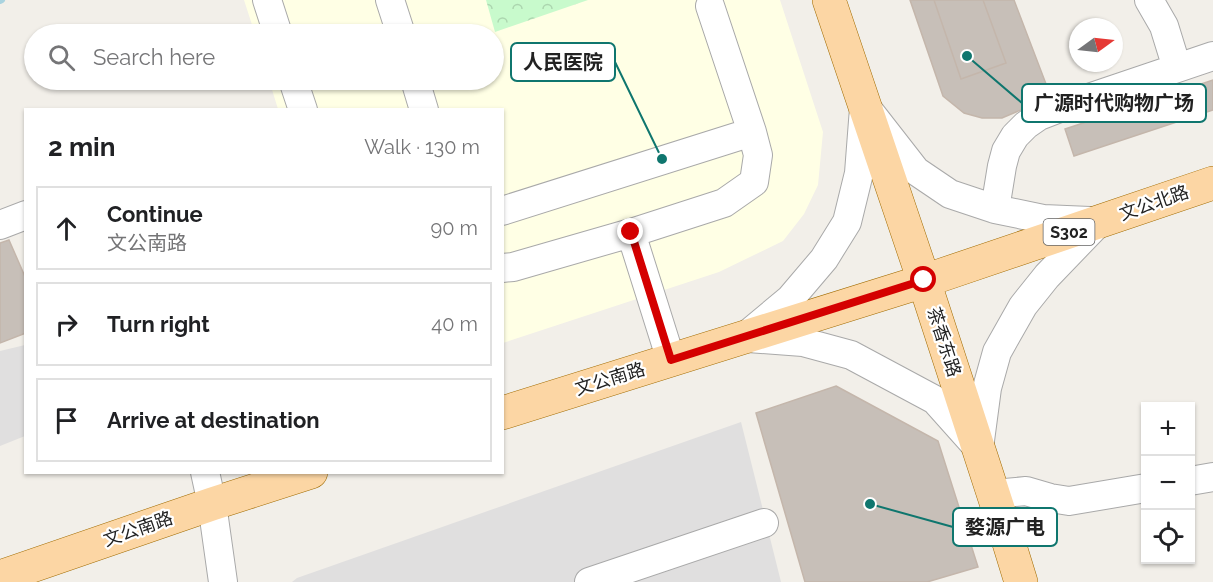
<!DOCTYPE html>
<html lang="en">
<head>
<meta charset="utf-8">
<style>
	:root { --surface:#fff; --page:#f2f2f2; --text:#202124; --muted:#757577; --line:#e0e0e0 }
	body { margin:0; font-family:Raleway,"Noto Sans SC",sans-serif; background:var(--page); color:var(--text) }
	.controls { position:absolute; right:18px; bottom:18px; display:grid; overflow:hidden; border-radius:0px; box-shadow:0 2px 4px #0004 }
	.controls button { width:54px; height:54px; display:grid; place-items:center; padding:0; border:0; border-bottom:2px solid var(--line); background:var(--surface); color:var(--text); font:30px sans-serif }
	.compass { position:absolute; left:1069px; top:18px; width:54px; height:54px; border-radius:50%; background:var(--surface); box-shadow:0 2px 4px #0004; rotate:75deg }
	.stop { position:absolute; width:18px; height:18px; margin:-14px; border:4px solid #d40000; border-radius:50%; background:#fff }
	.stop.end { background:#d40000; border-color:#fff; box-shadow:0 2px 6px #0008 }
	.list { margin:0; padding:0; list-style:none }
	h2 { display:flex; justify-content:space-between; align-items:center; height:78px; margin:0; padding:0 24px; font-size:26px }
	h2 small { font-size:20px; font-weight:400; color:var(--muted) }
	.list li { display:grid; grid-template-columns:39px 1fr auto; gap:18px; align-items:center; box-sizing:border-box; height:84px; margin:0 12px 12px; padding:0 12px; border:2px solid var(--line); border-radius:0px }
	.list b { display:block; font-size:22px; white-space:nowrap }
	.list p { margin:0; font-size:20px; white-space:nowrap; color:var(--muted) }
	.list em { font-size:20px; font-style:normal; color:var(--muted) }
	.icon { flex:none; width:33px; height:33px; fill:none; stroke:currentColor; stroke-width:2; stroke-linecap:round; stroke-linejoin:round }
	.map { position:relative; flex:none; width:1213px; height:582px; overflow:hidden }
	.search { position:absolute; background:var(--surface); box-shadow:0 2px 4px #0004; left:24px; top:24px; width:480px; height:66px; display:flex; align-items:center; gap:15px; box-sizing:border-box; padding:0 21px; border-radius:33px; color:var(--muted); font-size:22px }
	.panel { position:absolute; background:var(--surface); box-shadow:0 2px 4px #0004; left:24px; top:108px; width:480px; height:366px; border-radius:0px }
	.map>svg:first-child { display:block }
</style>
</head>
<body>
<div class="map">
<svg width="1213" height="582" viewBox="0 0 1213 582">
	<defs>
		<pattern id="park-crowns" width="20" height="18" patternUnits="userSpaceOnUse" patternTransform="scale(1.5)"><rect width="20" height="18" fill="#c8facc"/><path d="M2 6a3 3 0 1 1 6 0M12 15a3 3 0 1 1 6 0" fill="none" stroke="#acd6af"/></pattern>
	</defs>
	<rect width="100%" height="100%" fill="#f2efe9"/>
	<!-- residential -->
	<path fill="#e0dfdf" d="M25 345V436L0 446V351Z
		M741 422 781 582H292L297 578Z"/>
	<!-- education -->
	<path fill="#ffffe5" d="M244 0H780L823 132 818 185 804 214 783 241 719 272 503 343 502 110 278 109 269 80H494V34H255Z"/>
	<!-- park -->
	<path fill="url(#park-crowns)" d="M486 0H588L495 32Z"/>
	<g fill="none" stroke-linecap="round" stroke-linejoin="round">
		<!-- stream -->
		<path stroke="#aad3df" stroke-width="6" d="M0 1 2 0"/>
	</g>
	<!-- building -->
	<path fill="#c7bfb8" stroke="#c4b6ab" stroke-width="1.5" d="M910 0H1014L1051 97 1002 118H982L964 113 943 96Z
		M934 0H983L1006 63 961 79Z
		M1213 80V110L1074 156 1065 129Z
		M9 240 26 279V333L0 343V243Z
		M836 386 938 441 978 567 927 582H805L756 413Z"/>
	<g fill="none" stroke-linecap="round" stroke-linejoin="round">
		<!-- minor casing -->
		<g stroke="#a9a9a9" stroke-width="30">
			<path id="minor" d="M267 0 278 34
				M390 0 401 34
				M1149 0 1164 26 1177 68
				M293 80 303 110
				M415 80 424 110
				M870 112 916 171 950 194 995 209 1043 219 1090 221
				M995 209 1002 166 1006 151 1015 136 1026 125 1039 116 1065 106 1213 56
				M502 211 752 132
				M0 225 26 215
				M631 233 671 360
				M502 268 513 267 631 233 724 203 754 182 758 155 752 132 710 6
				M748 334 790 299 824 259 847 222 859 173 864 108
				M748 338 803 342 851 355 935 400 977 447
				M979 448 987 388 997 352 1023 306 1047 276 1099 222
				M205 472 212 504 223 582
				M1190 481 1213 477
				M994 494 1026 491 1050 498 1069 501 1146 488
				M589 582 764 523"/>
		</g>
		<!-- major casing -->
		<g stroke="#a06b00" stroke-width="34">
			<path id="major" d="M829 0 924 281 1005 530 1021 582
				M502 413 924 281 1213 183
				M0 577 212 504 311 472"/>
		</g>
		<!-- minor -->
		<use href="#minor" stroke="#fff" stroke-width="28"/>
		<!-- major -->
		<use href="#major" stroke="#fcd6a4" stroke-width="33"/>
	</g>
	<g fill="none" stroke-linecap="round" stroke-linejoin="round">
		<!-- route -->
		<path stroke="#d40000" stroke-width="8" d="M631 232 671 360 924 280"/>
	</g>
	<g text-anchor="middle" stroke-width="4.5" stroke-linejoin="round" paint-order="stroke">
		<!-- shield labels -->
		<rect fill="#fff" stroke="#646464" stroke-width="1.5" x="1043.5" y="219" width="51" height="26" rx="4.5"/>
		<g font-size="16" font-weight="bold" fill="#222">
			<text x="1069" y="238">S302</text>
		</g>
		<!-- street labels -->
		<g font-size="18" fill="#222" stroke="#fff">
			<text transform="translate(1154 203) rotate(-19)" y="6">文公北路</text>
			<text transform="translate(944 342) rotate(72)" y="6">茶香东路</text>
			<text transform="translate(610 379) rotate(-17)" y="6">文公南路</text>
			<text transform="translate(138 529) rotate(-19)" y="6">文公南路</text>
		</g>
	</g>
	<!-- callouts -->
	<path fill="none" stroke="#0f766e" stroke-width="2" d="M662 159L615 62M967 56L1022 103M870 504L953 527"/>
	<g fill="#0f766e" stroke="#fff" stroke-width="2">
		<circle cx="662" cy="159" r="6"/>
		<circle cx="967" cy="56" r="6"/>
		<circle cx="870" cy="504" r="6"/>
	</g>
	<g fill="#fff" stroke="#0f766e" stroke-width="2">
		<rect x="511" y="43" width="104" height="38" rx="6"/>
		<rect x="1022" y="84" width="184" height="38" rx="6"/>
		<rect x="953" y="508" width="104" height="38" rx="6"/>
	</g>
	<g font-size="20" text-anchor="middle" font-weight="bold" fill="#222">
		<text x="563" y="69">人民医院</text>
		<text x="1114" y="110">广源时代购物广场</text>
		<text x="1005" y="534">婺源广电</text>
	</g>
</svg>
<div class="controls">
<button>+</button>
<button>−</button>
<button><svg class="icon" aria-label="locate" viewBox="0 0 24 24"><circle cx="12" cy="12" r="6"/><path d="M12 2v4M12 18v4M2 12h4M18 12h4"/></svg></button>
</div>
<svg class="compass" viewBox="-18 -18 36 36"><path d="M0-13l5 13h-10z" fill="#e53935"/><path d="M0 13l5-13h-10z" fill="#757577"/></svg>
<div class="stop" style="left:924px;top:280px"></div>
<div class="stop end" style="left:631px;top:232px"></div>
<div class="search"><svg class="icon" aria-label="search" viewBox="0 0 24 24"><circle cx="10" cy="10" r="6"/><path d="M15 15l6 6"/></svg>Search here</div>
<section class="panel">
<h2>2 min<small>Walk · 130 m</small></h2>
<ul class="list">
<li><svg class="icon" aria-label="ahead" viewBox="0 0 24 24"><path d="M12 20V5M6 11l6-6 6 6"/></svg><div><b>Continue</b><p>文公南路</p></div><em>90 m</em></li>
<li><svg class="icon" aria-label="right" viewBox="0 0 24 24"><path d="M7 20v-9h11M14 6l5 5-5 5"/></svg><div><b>Turn right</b></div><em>40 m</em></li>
<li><svg class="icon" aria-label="arrive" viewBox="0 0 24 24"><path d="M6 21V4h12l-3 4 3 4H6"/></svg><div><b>Arrive at destination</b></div></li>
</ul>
</section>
</div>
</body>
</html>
